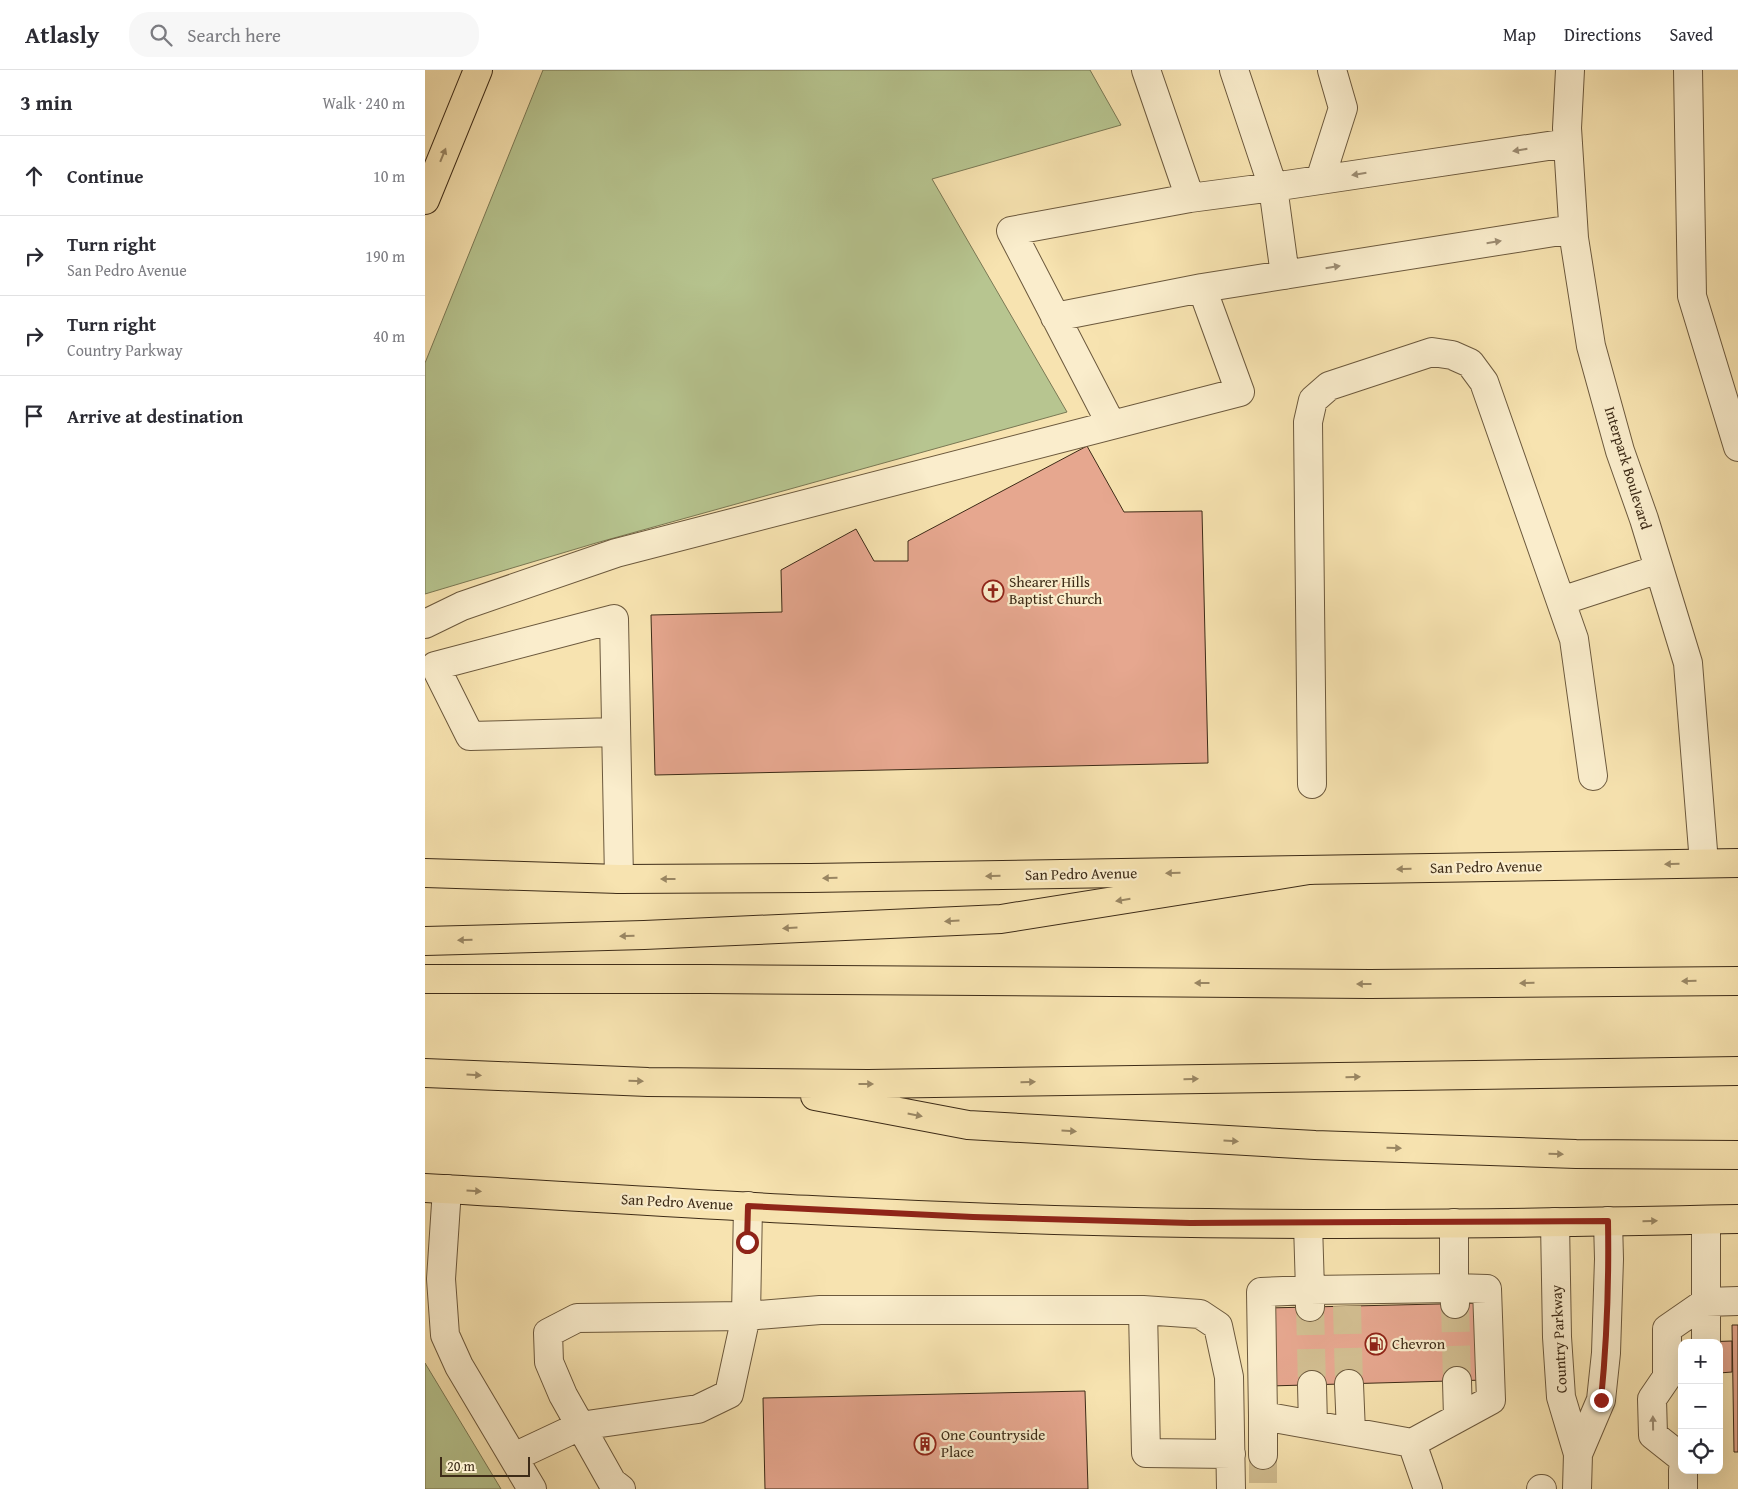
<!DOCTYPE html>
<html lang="en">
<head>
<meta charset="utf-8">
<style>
	:root { --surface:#fff; --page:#f7f7f7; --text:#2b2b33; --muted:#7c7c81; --line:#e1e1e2 }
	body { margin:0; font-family:"Gentium Book Plus",serif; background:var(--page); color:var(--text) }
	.controls { position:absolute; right:15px; bottom:15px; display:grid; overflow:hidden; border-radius:10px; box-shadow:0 5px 20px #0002 }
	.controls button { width:45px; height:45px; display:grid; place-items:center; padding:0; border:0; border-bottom:1px solid var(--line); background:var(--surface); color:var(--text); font:25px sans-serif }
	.scale { position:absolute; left:15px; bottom:12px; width:90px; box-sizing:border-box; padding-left:5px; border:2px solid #3d2b17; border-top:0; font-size:14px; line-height:18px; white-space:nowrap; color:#3d2b17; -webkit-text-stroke:4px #faedcc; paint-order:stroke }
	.stop { position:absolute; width:15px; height:15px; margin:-11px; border:4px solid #8f2418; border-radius:50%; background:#fff }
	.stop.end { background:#8f2418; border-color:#fff; box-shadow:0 1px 5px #0008 }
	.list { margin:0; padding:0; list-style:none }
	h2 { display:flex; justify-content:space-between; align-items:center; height:65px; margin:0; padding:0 20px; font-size:21px }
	h2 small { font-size:16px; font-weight:400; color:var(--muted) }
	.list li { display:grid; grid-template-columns:32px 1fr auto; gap:15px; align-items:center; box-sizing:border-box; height:80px; padding:0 20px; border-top:1px solid var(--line) }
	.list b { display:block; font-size:19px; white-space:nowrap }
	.list p { margin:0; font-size:16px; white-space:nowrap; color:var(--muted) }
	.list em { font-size:16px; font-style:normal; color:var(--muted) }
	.icon { flex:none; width:28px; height:28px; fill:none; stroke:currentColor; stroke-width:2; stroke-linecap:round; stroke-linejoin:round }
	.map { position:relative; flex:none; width:1313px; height:1419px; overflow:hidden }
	header { display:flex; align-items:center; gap:30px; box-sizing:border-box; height:70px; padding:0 25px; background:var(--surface); border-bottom:1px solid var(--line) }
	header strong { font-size:24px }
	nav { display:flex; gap:28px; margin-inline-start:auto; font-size:18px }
	.search { width:350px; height:45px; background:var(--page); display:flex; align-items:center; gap:12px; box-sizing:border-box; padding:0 18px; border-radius:20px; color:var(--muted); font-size:19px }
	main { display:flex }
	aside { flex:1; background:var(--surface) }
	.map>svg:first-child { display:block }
</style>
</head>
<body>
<header>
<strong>Atlasly</strong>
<div class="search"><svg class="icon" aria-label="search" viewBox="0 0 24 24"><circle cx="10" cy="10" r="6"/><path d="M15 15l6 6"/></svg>Search here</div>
<nav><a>Map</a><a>Directions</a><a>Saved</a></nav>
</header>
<main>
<aside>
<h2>3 min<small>Walk · 240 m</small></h2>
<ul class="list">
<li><svg class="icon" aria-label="ahead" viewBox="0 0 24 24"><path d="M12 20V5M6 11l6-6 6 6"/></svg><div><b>Continue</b></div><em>10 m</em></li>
<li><svg class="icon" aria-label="right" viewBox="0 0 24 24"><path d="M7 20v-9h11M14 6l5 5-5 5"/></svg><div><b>Turn right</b><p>San Pedro Avenue</p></div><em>190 m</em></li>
<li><svg class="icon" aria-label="right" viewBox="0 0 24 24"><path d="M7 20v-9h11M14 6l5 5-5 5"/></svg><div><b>Turn right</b><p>Country Parkway</p></div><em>40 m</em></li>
<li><svg class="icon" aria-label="arrive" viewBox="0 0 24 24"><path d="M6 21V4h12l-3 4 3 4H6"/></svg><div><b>Arrive at destination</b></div></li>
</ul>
</aside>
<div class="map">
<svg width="1313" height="1419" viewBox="0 0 1313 1419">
	<rect width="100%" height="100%" fill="#f7e3b0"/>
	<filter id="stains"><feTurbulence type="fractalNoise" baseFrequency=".004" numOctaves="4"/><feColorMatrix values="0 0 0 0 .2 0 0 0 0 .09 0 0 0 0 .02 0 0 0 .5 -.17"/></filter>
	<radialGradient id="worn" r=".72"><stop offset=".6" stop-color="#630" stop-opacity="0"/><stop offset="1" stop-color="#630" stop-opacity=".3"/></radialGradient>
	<!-- green -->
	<path fill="#b7c590" stroke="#7a7854" d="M118 0H665L696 55 507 109 642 342 171 473 0 524V293Z
		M0 1293 76 1419H0Z"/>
	<!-- building -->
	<path fill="#e6a78f" stroke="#3d2b17" d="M662 376 699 442 777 441 783 693 230 705 226 545 357 542 356 500 431 459 449 491H483V471Z
		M1056 1233 1060 1310 844 1316 842 1238Z
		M1307 1255H1313V1382H1309Z
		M1307 1271V1302L1294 1303V1273H1257V1303L1249 1304 1248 1273Z
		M660 1321 663 1419H340L338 1328Z"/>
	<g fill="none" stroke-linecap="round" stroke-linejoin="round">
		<!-- minor-tunnel -->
		<path stroke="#d2be91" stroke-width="28" stroke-dasharray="28 14" stroke-linecap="butt" d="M1030 1234 1032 1311
			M922 1236 924 1314
			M885 1237 887 1315
			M838 1385V1419"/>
		<!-- minor casing -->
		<g stroke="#6c593d" stroke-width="30">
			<path id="minor" d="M809 0 848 117 860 205
				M1145 0 1142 58 1149 168 1166 276 1195 381 1219 449 1263 593 1279 793
				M1263 0 1267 226 1313 377
				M895 110 918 38 907 0
				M765 128 848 117 1143 73
				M630 247 777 218
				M686 354 586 161 765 128 721 0
				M1136 531 1234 499
				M0 554 37 536 191 483 815 322 777 218 1148 159
				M190 662 45 666 10 596 189 549 194 809
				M887 714 883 352 888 330 904 316 1007 282 1027 285 1045 293 1059 312 1149 569 1168 706
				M22 1119 16 1209 20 1265 34 1296 107 1419
				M1281 1150V1272
				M1130 1152 1132 1267 1136 1327 1153 1384 1152 1419
				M883 1154 885 1220 1029 1218V1153
				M885 1237V1220L836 1222 838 1346 987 1373 1003 1419
				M718 1240 721 1383 806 1384
				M1032 1311 1033 1347
				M924 1314 926 1362
				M887 1315 888 1355
				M838 1346V1385
				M987 1373 1066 1330 1062 1219 1029 1218 1030 1234
				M1153 1384 1176 1330 1181 1283 1184 1189 1183 1151
				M89 1387 155 1356 273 1339 304 1324 321 1246 395 1240H718L775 1244 793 1256 804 1307 806 1419
				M1257 1388 1228 1365 1227 1329 1242 1307V1259L1281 1232 1313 1231
				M196 1419 187 1412 138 1325 124 1292 123 1263 152 1248 321 1246 323 1136
				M1116 1419H1117
				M1258 1419V1400"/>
		</g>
		<!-- major casing -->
		<g stroke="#3d2b17" stroke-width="30">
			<path id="major" d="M0 130 53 0
				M0 803 194 809 385 808 1313 793
				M0 1118C200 1129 400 1143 600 1149 837 1157 1075 1154 1313 1149"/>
		</g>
		<!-- highway casing -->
		<g stroke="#3d2b17" stroke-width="30">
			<path id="highway" d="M0 871 219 865 576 849 884 800
				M0 909H283L945 914 1313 911
				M0 1003 223 1012 443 1014 1313 1001
				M390 1026 543 1055 890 1075 1151 1084 1313 1085"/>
		</g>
		<!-- minor -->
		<use href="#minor" stroke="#faedcc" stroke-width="28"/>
		<!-- major -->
		<use href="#major" stroke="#f7e3b0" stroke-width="28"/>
		<!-- highway -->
		<use href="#highway" stroke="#f7e3b0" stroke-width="28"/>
	</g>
	<!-- one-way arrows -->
	<defs><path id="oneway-solid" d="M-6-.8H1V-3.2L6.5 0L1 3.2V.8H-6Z" transform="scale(1.25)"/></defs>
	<g fill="#9c8c72">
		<use href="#oneway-solid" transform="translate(1095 80) rotate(171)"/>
		<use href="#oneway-solid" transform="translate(934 104) rotate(171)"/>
		<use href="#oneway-solid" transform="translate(1069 172) rotate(-9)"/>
		<use href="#oneway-solid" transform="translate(908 197) rotate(-9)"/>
		<use href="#oneway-solid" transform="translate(1228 1353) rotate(-91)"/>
	</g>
	<g fill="#9a8764">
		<use href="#oneway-solid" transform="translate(18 85) rotate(-68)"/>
		<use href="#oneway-solid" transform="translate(1247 794) rotate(179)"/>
		<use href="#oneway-solid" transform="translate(979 799) rotate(179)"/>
		<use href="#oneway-solid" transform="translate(748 803) rotate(179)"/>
		<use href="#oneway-solid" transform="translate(568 806) rotate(179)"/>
		<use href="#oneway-solid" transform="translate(405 808) rotate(179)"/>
		<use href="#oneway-solid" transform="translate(243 809) rotate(180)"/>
		<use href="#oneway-solid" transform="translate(698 830) rotate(171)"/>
		<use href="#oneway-solid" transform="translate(527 851) rotate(177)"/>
		<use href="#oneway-solid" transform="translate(365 858) rotate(177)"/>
		<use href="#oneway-solid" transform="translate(202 866) rotate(178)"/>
		<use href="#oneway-solid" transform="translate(40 870) rotate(179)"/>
		<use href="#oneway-solid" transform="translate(1264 911) rotate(179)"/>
		<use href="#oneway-solid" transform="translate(777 913) rotate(-180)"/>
		<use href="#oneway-solid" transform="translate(1102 913) rotate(179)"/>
		<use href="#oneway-solid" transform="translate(939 914) rotate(-180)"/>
		<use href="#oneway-solid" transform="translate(49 1005) rotate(3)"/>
		<use href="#oneway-solid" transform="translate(928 1007) rotate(-1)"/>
		<use href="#oneway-solid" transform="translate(766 1009) rotate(-1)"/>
		<use href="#oneway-solid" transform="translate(211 1011) rotate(2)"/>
		<use href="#oneway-solid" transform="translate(603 1012) rotate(-1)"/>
		<use href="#oneway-solid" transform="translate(441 1014)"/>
		<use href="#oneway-solid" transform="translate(490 1045) rotate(11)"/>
		<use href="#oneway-solid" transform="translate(644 1061) rotate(3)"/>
		<use href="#oneway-solid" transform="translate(806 1071) rotate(3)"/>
		<use href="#oneway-solid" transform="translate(969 1078) rotate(2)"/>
		<use href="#oneway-solid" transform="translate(1131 1084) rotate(2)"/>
		<use href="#oneway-solid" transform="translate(49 1121) rotate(3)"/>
		<use href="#oneway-solid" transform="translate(1225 1151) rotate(-1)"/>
	</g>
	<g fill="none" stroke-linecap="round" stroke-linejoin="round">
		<!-- route -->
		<path stroke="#8f2418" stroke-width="6" d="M322 1172 323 1136 548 1147 765 1153 1183 1151C1184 1211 1182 1270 1176 1330"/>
	</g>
	<!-- icons -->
	<defs>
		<g id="church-ring" transform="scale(1.125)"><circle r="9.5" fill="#faedcc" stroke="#8f2418" stroke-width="1.5"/><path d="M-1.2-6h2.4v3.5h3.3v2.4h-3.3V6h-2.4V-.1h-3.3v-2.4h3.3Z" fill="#8f2418"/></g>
		<g id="fuel-ring" transform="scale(1.125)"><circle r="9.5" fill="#faedcc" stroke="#8f2418" stroke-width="1.5"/><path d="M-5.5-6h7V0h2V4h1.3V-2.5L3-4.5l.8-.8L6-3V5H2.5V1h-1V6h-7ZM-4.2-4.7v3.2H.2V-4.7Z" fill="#8f2418"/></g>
		<g id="building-ring" transform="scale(1.125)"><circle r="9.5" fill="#faedcc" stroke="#8f2418" stroke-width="1.5"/><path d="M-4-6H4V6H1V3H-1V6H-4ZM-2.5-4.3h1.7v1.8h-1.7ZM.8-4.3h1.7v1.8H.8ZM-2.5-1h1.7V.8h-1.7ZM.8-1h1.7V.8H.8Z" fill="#8f2418"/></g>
	</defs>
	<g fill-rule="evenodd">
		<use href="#church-ring" x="568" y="521"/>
		<use href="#fuel-ring" x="951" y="1274"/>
		<use href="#building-ring" x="500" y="1374"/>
	</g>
	<g text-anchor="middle" stroke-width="4.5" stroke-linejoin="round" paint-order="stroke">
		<!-- street labels -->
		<g font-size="15" fill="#3d2b17" stroke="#faedcc">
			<text transform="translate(1203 398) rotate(73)" y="5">Interpark Boulevard</text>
			<text transform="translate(1061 797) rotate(-1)" y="5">San Pedro Avenue</text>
			<text transform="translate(656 804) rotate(-1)" y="5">San Pedro Avenue</text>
			<text transform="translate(252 1132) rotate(3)" y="5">San Pedro Avenue</text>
			<text transform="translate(1134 1269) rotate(-93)" y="5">Country Parkway</text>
		</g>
		<!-- poi labels -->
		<g font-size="15" fill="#3d2b17" stroke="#faedcc" text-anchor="start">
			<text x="584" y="517">Shearer Hills<tspan x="584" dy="17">Baptist Church</tspan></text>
			<text x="967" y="1279">Chevron</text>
			<text x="516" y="1370">One Countryside<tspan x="516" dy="17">Place</tspan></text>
		</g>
	</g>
	<rect width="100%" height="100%" filter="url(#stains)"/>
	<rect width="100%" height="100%" fill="url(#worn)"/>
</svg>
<div class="controls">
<button>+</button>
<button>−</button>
<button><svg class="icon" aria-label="locate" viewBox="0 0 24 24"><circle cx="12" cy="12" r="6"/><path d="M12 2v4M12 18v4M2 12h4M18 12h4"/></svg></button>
</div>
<div class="scale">20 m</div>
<div class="stop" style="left:322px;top:1172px"></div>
<div class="stop end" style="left:1176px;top:1330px"></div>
</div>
</main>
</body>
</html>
